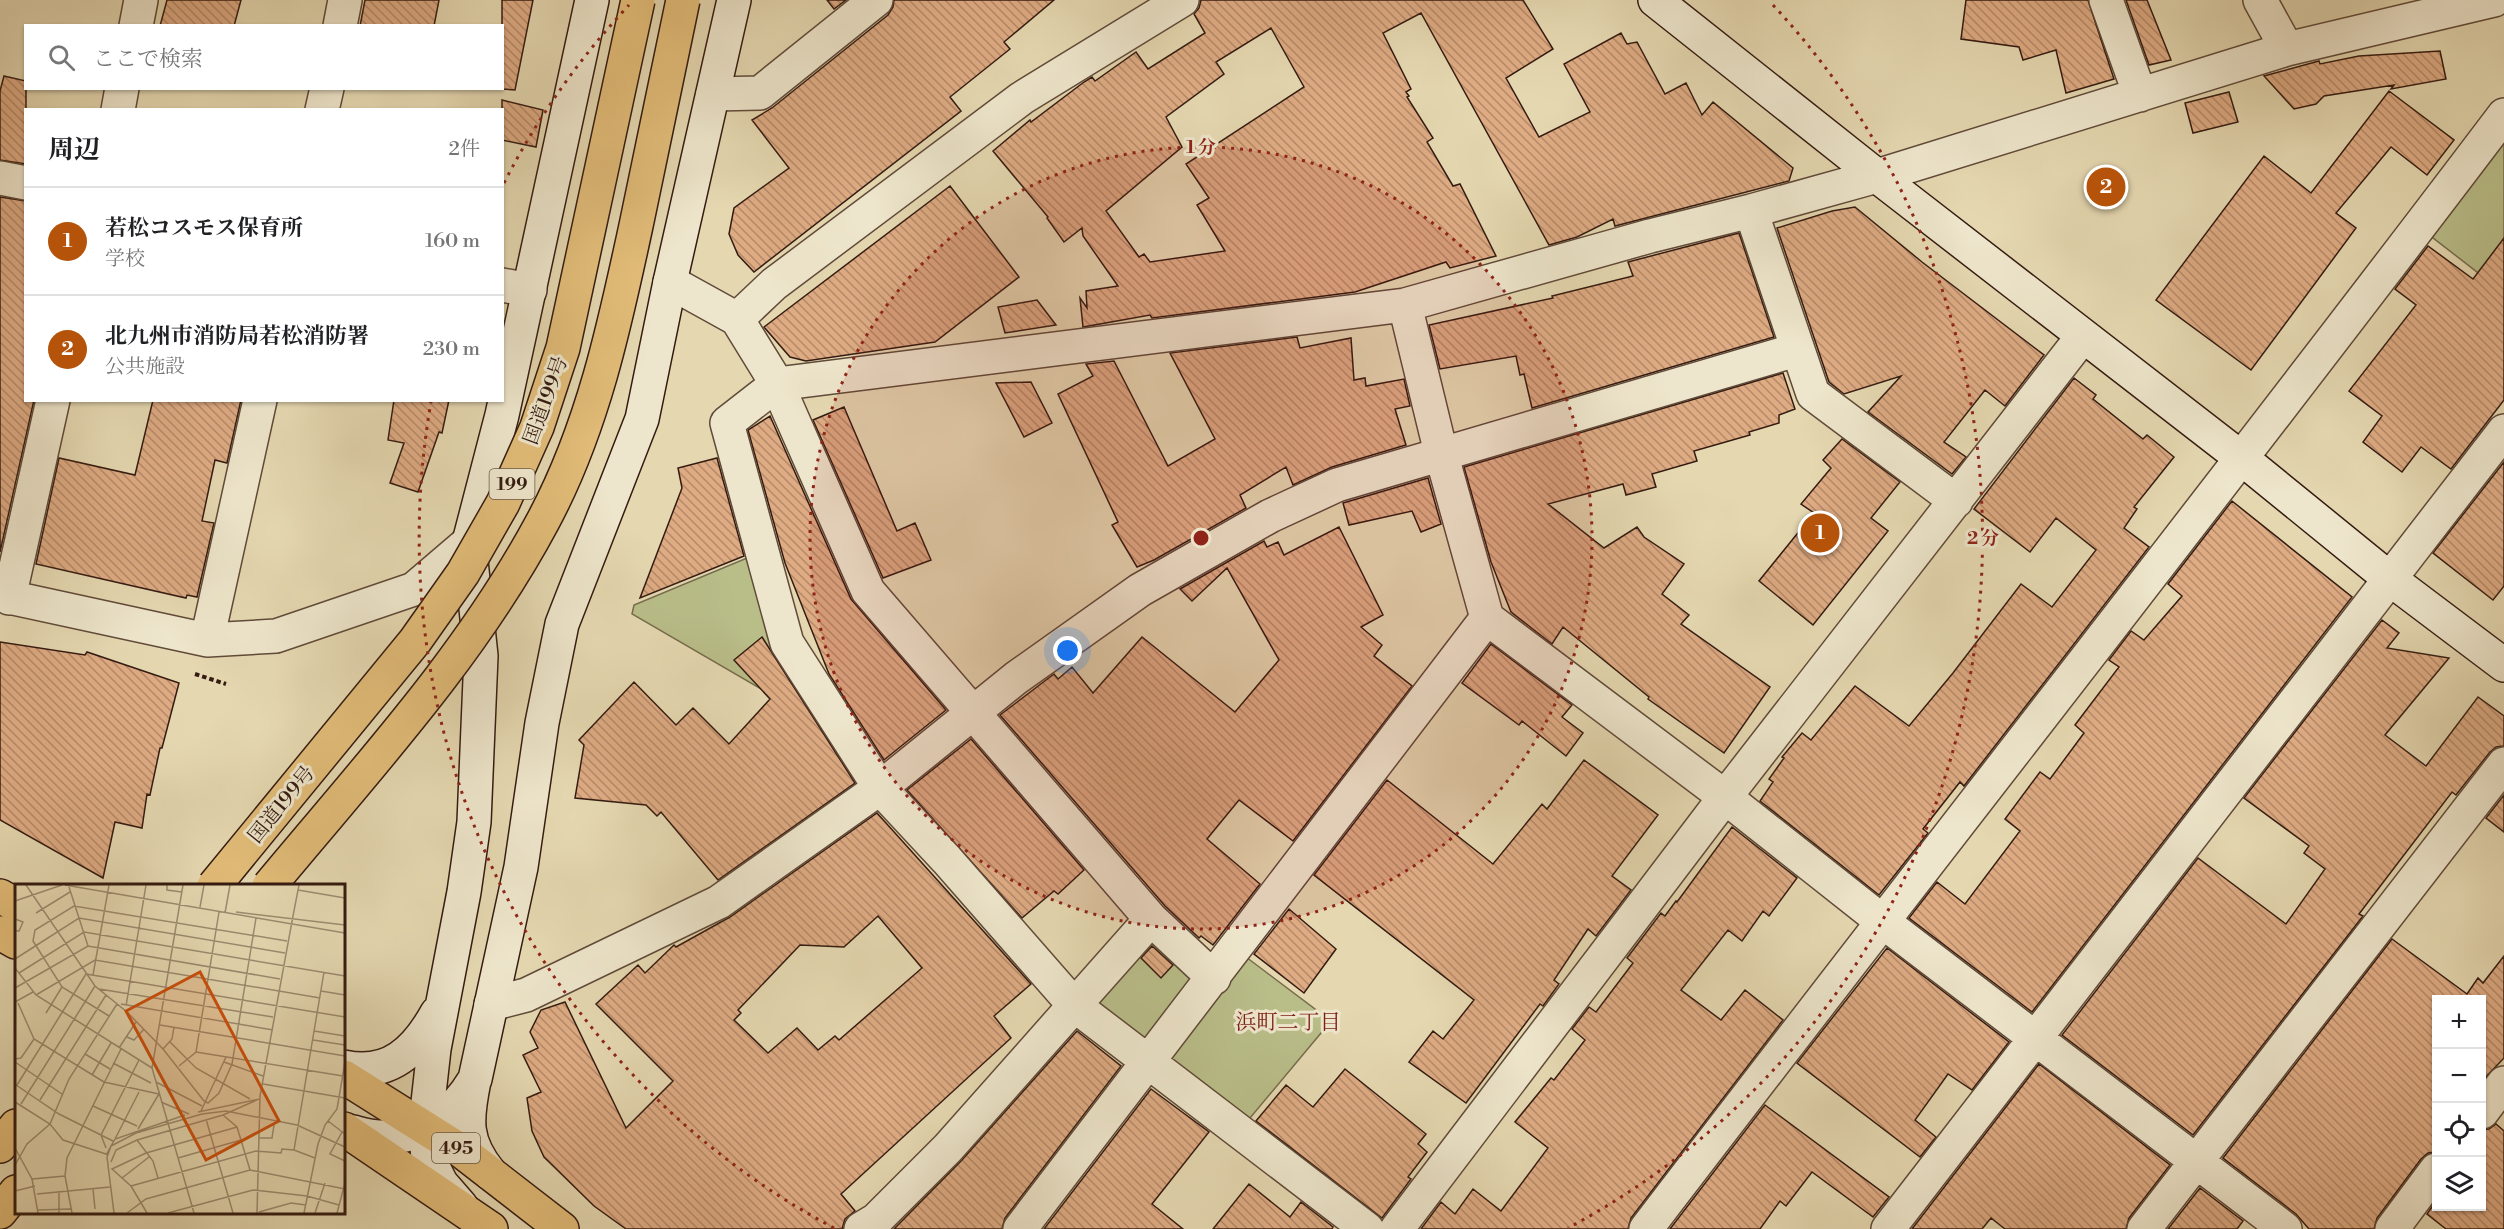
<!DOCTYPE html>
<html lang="ja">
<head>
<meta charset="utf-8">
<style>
	:root { --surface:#fff; --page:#f2f2f2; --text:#202124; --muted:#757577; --line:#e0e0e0; --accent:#b45309 }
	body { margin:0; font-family:"Libre Bodoni","Noto Serif JP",serif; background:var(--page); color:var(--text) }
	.controls { position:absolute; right:18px; bottom:18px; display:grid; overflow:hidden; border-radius:0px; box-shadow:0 2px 4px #0004 }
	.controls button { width:54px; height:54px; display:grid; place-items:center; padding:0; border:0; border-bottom:2px solid var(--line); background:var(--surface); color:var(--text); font:30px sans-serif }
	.you { position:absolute; left:1068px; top:651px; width:21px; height:21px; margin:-15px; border:4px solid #fff; border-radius:50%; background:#1a73e8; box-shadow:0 0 0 9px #1a73e833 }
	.badge { display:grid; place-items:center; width:39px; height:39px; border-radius:50%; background:var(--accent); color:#fff; font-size:20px; font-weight:700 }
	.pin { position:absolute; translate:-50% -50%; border:3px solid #fff; box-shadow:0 2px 6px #0006 }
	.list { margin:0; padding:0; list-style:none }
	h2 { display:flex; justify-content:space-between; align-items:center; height:78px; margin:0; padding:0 24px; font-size:26px }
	h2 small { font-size:20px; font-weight:400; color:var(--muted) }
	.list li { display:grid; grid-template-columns:39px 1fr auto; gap:18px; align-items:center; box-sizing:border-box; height:108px; padding:0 24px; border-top:2px solid var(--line) }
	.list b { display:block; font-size:22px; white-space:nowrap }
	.list p { margin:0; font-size:20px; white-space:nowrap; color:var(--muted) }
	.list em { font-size:20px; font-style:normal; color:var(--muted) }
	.icon { flex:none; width:33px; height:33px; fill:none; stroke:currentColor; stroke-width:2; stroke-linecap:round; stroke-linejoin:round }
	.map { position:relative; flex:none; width:2504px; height:1229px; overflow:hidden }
	.search { position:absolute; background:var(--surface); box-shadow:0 2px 4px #0004; left:24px; top:24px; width:480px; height:66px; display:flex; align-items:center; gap:15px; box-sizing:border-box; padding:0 21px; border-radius:0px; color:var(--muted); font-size:22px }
	.panel { position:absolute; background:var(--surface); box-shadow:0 2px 4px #0004; left:24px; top:108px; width:480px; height:294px; border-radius:0px }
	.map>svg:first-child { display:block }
</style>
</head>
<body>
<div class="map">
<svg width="2504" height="1229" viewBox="0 0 2504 1229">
	<defs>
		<pattern id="building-back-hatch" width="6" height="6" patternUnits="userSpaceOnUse" patternTransform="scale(1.5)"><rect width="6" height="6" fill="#deab83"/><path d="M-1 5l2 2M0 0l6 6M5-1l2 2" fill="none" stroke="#b58a6a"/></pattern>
	</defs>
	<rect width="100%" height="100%" fill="#e5d8b1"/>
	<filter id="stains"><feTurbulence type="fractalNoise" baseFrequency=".00333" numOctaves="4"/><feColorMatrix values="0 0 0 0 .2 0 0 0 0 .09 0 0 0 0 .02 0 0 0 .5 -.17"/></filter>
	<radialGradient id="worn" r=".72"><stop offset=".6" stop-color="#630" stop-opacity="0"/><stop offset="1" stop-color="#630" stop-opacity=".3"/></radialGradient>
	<!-- park -->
	<path fill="#b9be89" stroke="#766c4d" stroke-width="1.5" d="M2504 136V293L2428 234Z
		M747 558 791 672 768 693 632 614 634 605Z
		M1152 937 1195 981 1144 1046 1090 1003Z
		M1246 957 1331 1021 1245 1124 1166 1062Z"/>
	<!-- building -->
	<path fill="url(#building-back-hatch)" stroke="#341b11" stroke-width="1.5" fill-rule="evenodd" d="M167 0H241L234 26H160Z
		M365 0H439L434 26H360Z
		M502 0H533L515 90 502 89Z
		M827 0H846L834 9Z
		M894 0H1054L1004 42 1010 49 950 97 961 111 754 272 738 255 729 234 734 208 789 168 752 120 772 108 888 15 893 7Z
		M1201 0H1523L1553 49 1506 78 1539 137 1590 112 1564 64 1621 33 1627 44 1637 42 1665 94 1686 83 1702 115 1713 102 1793 168 1789 181 1615 226 1613 219 1577 237 1549 245 1421 13 1383 33 1411 89 1406 92 1409 96 1407 97 1433 138 1427 142 1453 186 1460 184 1496 256 1450 268 1446 262 1355 292 1152 318 1150 315 1083 327 1080 298 1087 308 1086 291 1118 286 1083 236 1082 228 1064 242 1047 218 1048 217 993 151 1030 120 1031 122 1084 82 1092 77 1095 81 1136 52 1148 69 1205 33 1194 14 1199 8ZM1271 28 1304 87 1186 164 1209 198 1197 205 1225 251 1150 262 1144 254 1139 257 1106 211 1182 147 1166 117 1224 74 1216 62Z
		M1966 0H2088L2114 79 2066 93 2056 50 2023 60 2019 47 1961 39Z
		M2126 0H2147L2171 60 2149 65Z
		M2440 51 2446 79 2391 89 2394 85 2324 96 2316 104 2294 109 2264 76 2319 61 2320 64 2359 56Z
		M4 76 26 81V164L0 160V91Z
		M2389 91 2454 140 2427 175 2391 147 2336 213 2356 228 2251 370 2156 300 2264 156 2311 193Z
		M2229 92 2238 122 2193 133 2185 103Z
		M502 100 543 110 536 147 502 140Z
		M950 186 1019 277 935 342 806 361 790 357 764 327Z
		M0 197 26 201V400H34L0 552Z
		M1855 207 1922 262 2044 355 2005 406 1985 390 1944 442 1966 457 1952 474 1868 412 1901 376 1844 394 1829 382 1777 228 1832 211Z
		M1739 233 1774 337 1532 408 1524 374 1520 375 1516 356 1440 369 1429 325 1553 298 1552 296 1633 276 1628 262Z
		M2504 238V400L2451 469 2421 447 2402 472 2363 442 2382 416 2349 391 2416 305 2395 289 2428 246 2473 279Z
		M1037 300 1056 325 1005 333 998 307Z
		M1297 337 1300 348 1351 338 1354 380 1365 378 1366 386 1404 379 1410 406 1395 409 1406 445 1332 467 1293 485 1286 467 1240 495 1246 508 1154 560 1137 567 1112 525 1118 522 1058 394 1093 376 1086 364 1114 361 1168 466 1215 439 1170 353Z
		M1783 373 1795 409 1779 415V423L1749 432 1750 435 1694 451 1697 461 1652 474 1656 487 1626 495 1623 484 1548 504 1604 548 1637 527 1644 537 1684 564 1662 594 1689 615 1681 624 1770 687 1724 753 1648 699 1649 697 1563 627 1552 644 1511 612 1491 562 1464 467Z
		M2074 378 2096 395 2093 399 2143 439 2147 435 2174 457 2134 507 2137 509 2124 528 2149 547 1964 786 1960 782 1923 829 1928 833 1879 895 1760 801 1773 782 1769 779 1784 758 1782 757 1802 733 1811 740 1855 686 1909 726 1953 673 2021 584 2052 607 2096 550 2056 518 2030 552 1974 509Z
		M1031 382 1052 423 1024 437 996 383Z
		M153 400H241L227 463 215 460 202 521 214 523 197 597 187 595 186 598 36 564 59 458 135 475Z
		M394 400H449L442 433 439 432 418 492 390 483 404 443 388 440Z
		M844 407 897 531 915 523 931 560 883 578 813 420Z
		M770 416 851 599 946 710 884 760 829 674 785 563 748 430Z
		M1842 439 1900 482 1871 518 1888 531 1813 625 1759 581 1814 513 1801 504 1831 468 1823 460Z
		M717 458 744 556 640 598 682 488 678 468Z
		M2504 462V586L2493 600 2433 553Z
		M1428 478 1441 524 1421 532 1412 511 1349 525 1343 503Z
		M2232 501 2352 597 2032 1012 1909 918 1937 882 1965 904 2020 831 2005 819 2040 772 2050 779 2084 733 2075 725 2119 667 2109 660 2131 631 2144 640 2182 596 2168 584Z
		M1339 527 1383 615 1361 627 1382 645 1374 656 1412 686 1293 841 1239 800 1207 839 1260 884 1213 945 1201 936 1199 938 1165 906 1000 715 1054 674 1058 679 1072 667 1093 693 1142 637 1235 712 1279 660 1227 568 1192 601 1180 589 1264 541 1267 547 1278 542 1284 555Z
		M2382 620 2399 633 2387 648 2449 658 2385 735 2426 766 2478 697 2504 716V746L2496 747 2490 752 2456 795 2452 792 2359 914 2363 916 2193 1135 2062 1035 2198 858 2286 924 2325 869 2304 853 2309 846 2244 798Z
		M762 637 855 783 718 880 661 812 657 816 646 805 575 798 584 745 579 740 634 682 676 725 693 708 729 744 770 699 734 660Z
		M0 642 85 655 87 652 179 683 162 748H160L150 795 147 794 142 828 115 822 103 878 0 820Z
		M1491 644 1572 705 1562 717 1583 733 1566 756 1522 721 1519 725 1462 683Z
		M971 739 1084 870 1058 894 1054 891 1022 918 907 790Z
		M1584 760 1658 815 1612 876 1631 890 1596 936 1588 929 1554 980 1559 984 1543 1006 1540 1004 1466 1103 1409 1062 1433 1031 1443 1039 1474 1000 1314 875 1387 780 1493 864 1542 804 1547 809Z
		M2504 795V832L2486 818Z
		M877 813 1031 984 994 1016 1011 1038 841 1194 855 1211 845 1219 842 1229H626L594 1206 544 1157 532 1131 527 1098 541 1092 523 1055 538 1048 530 1032 541 1010 565 1002 626 1128 673 1081 596 1004 638 965 645 973 674 945 676 947 730 917ZM878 916 922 968 839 1040 835 1036 818 1050 797 1028 768 1053 734 1020 741 1013 738 1010 800 945 844 947Z
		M1732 827 1797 878 1769 916 1763 911 1742 941 1728 930 1681 990 1721 1020 1745 990 1783 1020 1631 1218 1628 1229H1421L1441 1202 1455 1214 1473 1189 1501 1211 1548 1148 1515 1122 1551 1078 1554 1080 1585 1040 1572 1029 1589 1007 1596 1012 1633 963 1627 958 1661 913 1665 916 1676 901 1677 902Z
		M1289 909 1336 949 1304 993 1254 954Z
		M2392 939 2467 994 2478 978 2483 983 2504 956V1058L2481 1082V999H2436V1152L2428 1153 2421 1159 2377 1218 2374 1229H2309L2296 1214 2223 1158Z
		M1152 946 1173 965 1161 978 1141 958Z
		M1887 948 2009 1042 1972 1090 1948 1074 1915 1120 1936 1137 1920 1157 1797 1063Z
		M1077 1031 1121 1066 1005 1218 1002 1229H894L962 1160Z
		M2039 1064 2170 1165 2129 1218 2126 1229H2005L1991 1218 1982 1229H1912Z
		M1345 1069 1426 1134 1418 1144 1427 1152 1408 1177 1411 1179 1382 1218 1256 1121 1286 1085 1313 1107Z
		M1151 1089 1209 1132 1152 1204 1183 1229H1044Z
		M1765 1105 1889 1197 1873 1217 1812 1172 1786 1206 1780 1201 1760 1229H1670Z
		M2496 1124 2504 1131V1229H2446L2427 1214 2436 1201V1206H2481V1130L2489 1129Z
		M1249 1184 1290 1217 1301 1202 1333 1227 1332 1229H1213Z
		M2200 1188 2243 1221 2237 1229H2168Z"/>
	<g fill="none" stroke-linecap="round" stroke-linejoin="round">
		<!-- street casing -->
		<g stroke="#604a39" stroke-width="36">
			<path id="street" d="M2106 0 2140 95
				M2260 0 2287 49
				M136 26 141 0
				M340 26 345 0
				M713 94 760 93 876 0
				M118 110 122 88
				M322 110 327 88
				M0 178 26 183
				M1751 211 1813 394 1956 501
				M670 282 737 319 777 384 868 591 1151 919 1214 978
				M502 285 530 290
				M1405 305 1441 453 1487 618 1725 797 1882 921 2285 1229
				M737 319 774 284 1022 98 1182 0
				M0 595 207 640 276 636 414 589 469 542
				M9 598 53 400
				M207 640 260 400
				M491 1004 526 995 719 902 880 788 1016 678 1140 590 1270 516 1337 485 1796 350
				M2482 1112 2504 1083
				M861 1229 876 1220 948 1148 1151 919
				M1020 1229 1487 618
				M1367 1229 1074 1005 947 860 880 788 787 643 727 423 777 384 1405 305 1650 236 1751 211 1877 176 2287 49 2494 0
				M1397 1229 1725 797 2083 336
				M1646 1229C1931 856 2221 489 2504 115
				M1888 1229 2504 431
				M2144 1229 2504 764
				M2392 1229 2436 1170"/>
		</g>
		<!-- secondary casing -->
		<g stroke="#341b11" stroke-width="36">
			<path id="secondary" d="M1655 0 1877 176 2240 457 2390 579 2504 665
				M344 1067C389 1077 416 1051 437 1013
				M474 1081C466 1120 464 1141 490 1173
				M348 1131C358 1133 369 1137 380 1137 424 1139 454 1114 475 1079L521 867 542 723 562 624 642 419 670 282 734 0
				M461 1206 441 1183 428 1157 425 1129 434 1049 464 892 474 822 481 656 469 542 502 415 592 0"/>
		</g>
		<!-- highway casing -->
		<g stroke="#341b11" stroke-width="36">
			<path id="highway" d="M0 896 16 905
				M0 933 16 942
				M344 1077 460 1150 562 1229
				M344 1129 491 1229
				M0 1146 16 1126
				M0 1212 16 1192"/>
		</g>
		<!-- path -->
		<path stroke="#341b11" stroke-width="4" stroke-dasharray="4.5 3" stroke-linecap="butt" d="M195 674 226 684"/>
		<!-- street -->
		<use href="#street" stroke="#eee6cc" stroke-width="33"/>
		<!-- secondary -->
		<use href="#secondary" stroke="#eee6cc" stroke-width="33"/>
		<!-- highway -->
		<use href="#highway" stroke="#e2bc78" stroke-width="33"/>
		<!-- highway-bridge casing -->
		<g stroke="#341b11" stroke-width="36" stroke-linecap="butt">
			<path id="highway-bridge" d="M214 886 415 641 463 573 503 503 537 427 563 348 638 0
				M269 886C366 769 471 656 543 521 593 428 615 324 637 221 652 147 668 74 683 0"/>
		</g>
		<!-- highway-bridge -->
		<use href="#highway-bridge" stroke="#e2bc78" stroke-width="33"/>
	</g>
	<!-- distance rings -->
	<circle cx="1201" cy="538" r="391" fill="#8f2418" fill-opacity=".12"/>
	<g fill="none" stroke="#8f2418" stroke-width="3" stroke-dasharray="3 6">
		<circle cx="1201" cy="538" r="391"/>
		<path d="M834 1228A782 782 0 0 1 431 402M504 183A782 782 0 0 1 629 5M1773 5A782 782 0 0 1 1568 1228"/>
	</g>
	<g text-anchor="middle" stroke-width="6" stroke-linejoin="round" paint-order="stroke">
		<!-- shield labels -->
		<g fill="#eee6cc" stroke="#6c5849" stroke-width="1.5">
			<rect x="489.5" y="469" width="45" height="30" rx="4.5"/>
			<rect x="432" y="1133" width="48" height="30" rx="4.5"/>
		</g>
		<g font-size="18" font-weight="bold" fill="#341b11">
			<text x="512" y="490">199</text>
			<text x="456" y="1154">495</text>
		</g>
		<!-- street labels -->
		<g font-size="20" fill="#341b11" stroke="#eee6cc">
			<text transform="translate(545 400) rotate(-70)" y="7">国道199号</text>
			<text transform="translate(281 804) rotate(-51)" y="7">国道199号</text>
		</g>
		<!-- neighbourhood labels -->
		<g font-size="21" fill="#7a1f14" stroke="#eee6cc">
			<text x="1288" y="1029">浜町二丁目</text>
		</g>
	</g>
	<!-- overview -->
	<g transform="translate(15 884)">
		<rect width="330" height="330" fill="#e5d8b1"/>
		<path fill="none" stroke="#9e8c71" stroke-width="1.5" d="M11 1 80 102 112 128 148 165 189 217M50 1 330 49M152 1V6L167 8M168 1 137 184 179 329M54 3 73 62M283 6 330 14M0 17 47 1M185 23 189 1M221 28 330 41M21 29 55 8M210 29 215 1M278 32 284 1M0 35 8 38 4 47H0M0 75 64 34 270 69M0 84 21 111 137 184M4 89 69 48 330 92M71 90 330 133M78 91 94 1M0 104 73 62 265 95M84 105 258 133M306 107 330 111M21 111 80 76 305 114M0 118 18 108M3 119 19 155 89 198 144 210 123 245M106 120 258 146M111 122 131 1M31 129 47 103M94 132 47 103 18 57 20 46 59 22 272 57M145 141 330 172M299 147 330 152M112 153 119 156 129 145M298 156 330 161M155 158 181 184 235 215M104 164 121 138M148 165 157 155 159 143M181 168 328 192M70 170 95 185M0 175 6 174 19 155M0 178 47 210M209 178 248 192M98 179 136 199M164 182 181 168 204 28M77 191 96 159M141 198 187 222M248 200 330 214M1 201 44 230 98 257M2 201 71 90M25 216 91 111M189 217 193 219 204 209 217 180 241 34M0 218 35 240 48 256 91 270M146 218 174 230M6 220 80 102M78 222 122 242M186 227 211 173M183 228 245 215M208 231 222 243 235 286M191 235 218 329M313 237 330 250M327 248 315 270 330 277M244 254H257L259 241M100 255 124 208M122 256 138 277 143 294M0 264 17 295 23 329M91 264 86 251 124 176M279 266 309 88M91 271 100 255 170 231M163 274 226 256M96 278 101 266 122 256 208 231 244 215M0 281 12 260 35 240 54 195 102 120M107 294 134 273M17 295 50 292M116 302 241 267 266 269 267 265 279 266 300 274M78 305 80 325M0 307 20 302M44 307V329M22 310 95 303M23 326 57 325M244 328 276 319 291 321M57 329 50 292 52 274 106 165M99 329 92 273 96 262 121 249 187 230 211 227 282 241 330 263M112 329 131 315 235 286 330 305M132 329 116 302 97 285 131 269 222 243M153 329 238 306 292 312 324 321M242 329 245 212 278 32M289 329 303 260 310 241 322 225 330 178M300 329 310 299M322 329 330 299"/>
		<path fill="#cd500d" fill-opacity="0.15" stroke="#cd500d" stroke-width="3" d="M185 88 264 237 191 276 111 127Z"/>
		<rect width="330" height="330" fill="none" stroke="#341b11" stroke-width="3"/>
	</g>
	<circle cx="1201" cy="538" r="9" fill="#8f2418" stroke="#eee6cc" stroke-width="3"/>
	<g font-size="18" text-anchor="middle" font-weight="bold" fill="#8f2418" stroke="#eee6cc" stroke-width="6" stroke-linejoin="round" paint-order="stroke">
		<text x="1201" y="153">1 分</text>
		<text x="1983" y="544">2 分</text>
	</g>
	<rect width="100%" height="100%" filter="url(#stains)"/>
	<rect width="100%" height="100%" fill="url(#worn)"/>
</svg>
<div class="controls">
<button>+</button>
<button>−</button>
<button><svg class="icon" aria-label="locate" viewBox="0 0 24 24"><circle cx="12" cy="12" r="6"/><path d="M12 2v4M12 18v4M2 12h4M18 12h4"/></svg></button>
<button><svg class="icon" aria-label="layers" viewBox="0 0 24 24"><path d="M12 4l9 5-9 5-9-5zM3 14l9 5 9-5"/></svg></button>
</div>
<div class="you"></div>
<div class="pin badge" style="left:1820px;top:533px">1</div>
<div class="pin badge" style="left:2106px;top:187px">2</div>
<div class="search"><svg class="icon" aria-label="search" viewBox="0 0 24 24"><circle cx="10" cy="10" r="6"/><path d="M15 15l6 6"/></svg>ここで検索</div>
<section class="panel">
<h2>周辺<small>2件</small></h2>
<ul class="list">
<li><span class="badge">1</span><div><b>若松コスモス保育所</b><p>学校</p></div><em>160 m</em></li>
<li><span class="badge">2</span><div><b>北九州市消防局若松消防署</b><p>公共施設</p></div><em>230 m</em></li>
</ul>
</section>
</div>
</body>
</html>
